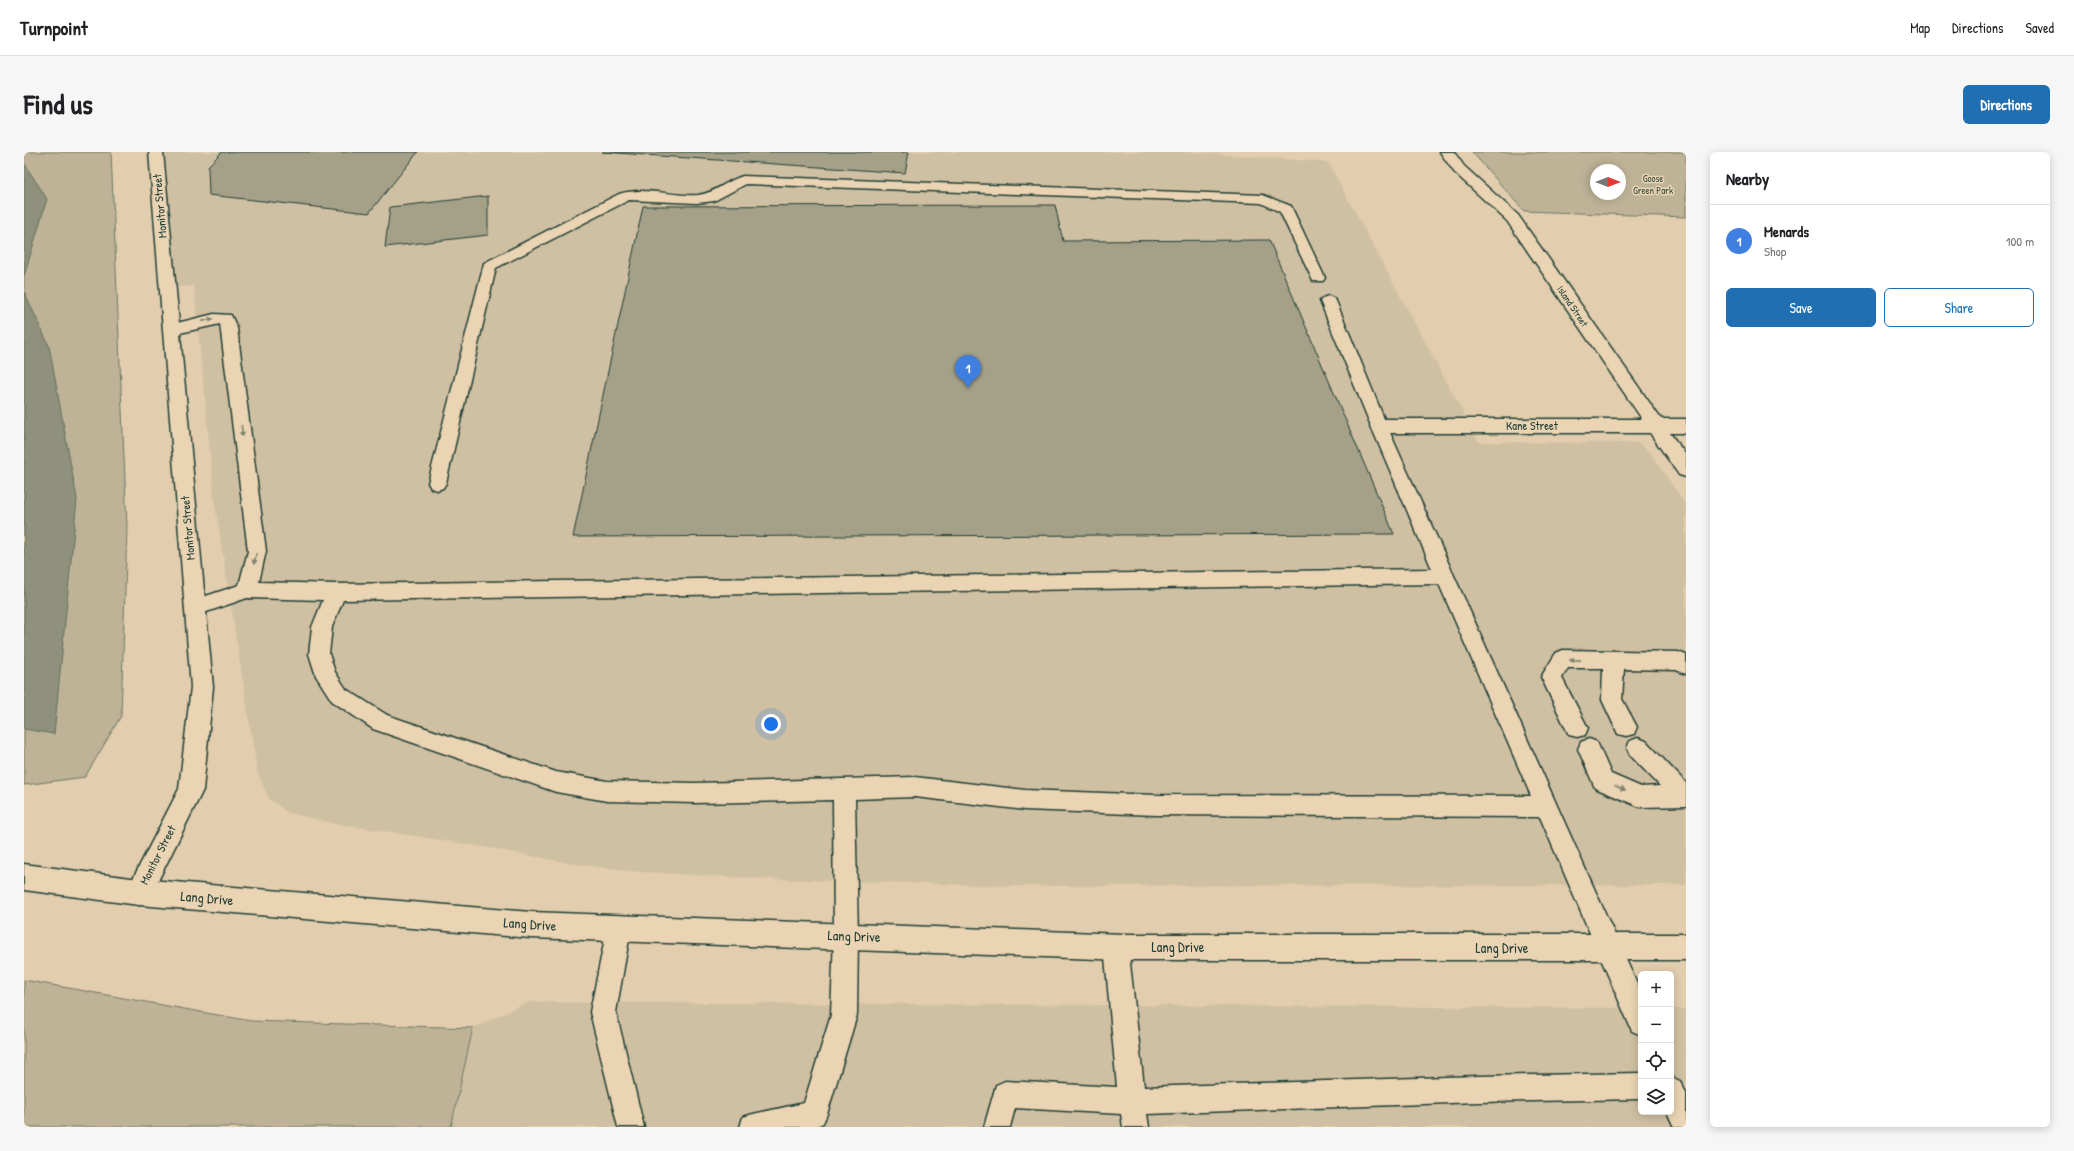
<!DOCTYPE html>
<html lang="en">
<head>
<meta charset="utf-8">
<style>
	:root { --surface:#fff; --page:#f6f6f6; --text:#202124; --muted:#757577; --line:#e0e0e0; --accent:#1f6fb2 }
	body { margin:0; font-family:"Patrick Hand",sans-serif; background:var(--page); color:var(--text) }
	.controls { position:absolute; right:12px; bottom:12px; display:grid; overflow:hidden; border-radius:6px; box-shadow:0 2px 10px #0003 }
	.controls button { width:36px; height:36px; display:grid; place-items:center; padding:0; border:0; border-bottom:1px solid var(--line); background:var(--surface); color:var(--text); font:20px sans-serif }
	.compass { position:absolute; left:1566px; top:12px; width:36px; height:36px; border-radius:50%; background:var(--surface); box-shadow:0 2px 10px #0003; rotate:90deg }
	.you { position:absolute; left:747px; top:572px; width:14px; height:14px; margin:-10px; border:3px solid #fff; border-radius:50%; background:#1a73e8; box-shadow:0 0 0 6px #1a73e833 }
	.badge { display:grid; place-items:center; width:26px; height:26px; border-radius:50%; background:var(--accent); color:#fff; font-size:13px; font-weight:700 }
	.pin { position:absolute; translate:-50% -33px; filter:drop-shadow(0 1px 2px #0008) }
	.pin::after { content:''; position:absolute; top:21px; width:14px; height:12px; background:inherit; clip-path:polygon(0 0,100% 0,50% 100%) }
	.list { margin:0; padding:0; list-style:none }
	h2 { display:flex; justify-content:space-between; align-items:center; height:52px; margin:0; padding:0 16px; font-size:17px }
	h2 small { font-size:13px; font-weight:400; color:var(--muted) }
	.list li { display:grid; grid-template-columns:26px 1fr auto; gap:12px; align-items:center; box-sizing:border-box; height:72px; padding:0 16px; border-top:1px solid var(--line) }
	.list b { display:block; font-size:15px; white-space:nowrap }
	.list p { margin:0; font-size:13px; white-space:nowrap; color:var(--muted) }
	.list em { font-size:13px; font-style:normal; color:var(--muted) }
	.actions { display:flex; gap:8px; padding:12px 16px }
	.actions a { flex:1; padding:9px 0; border:1px solid var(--accent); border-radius:6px; text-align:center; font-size:14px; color:var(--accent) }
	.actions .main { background:var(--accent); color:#fff }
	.icon { flex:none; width:22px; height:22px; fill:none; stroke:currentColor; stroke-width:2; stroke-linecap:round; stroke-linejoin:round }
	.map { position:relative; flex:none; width:1662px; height:975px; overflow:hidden; border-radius:6px }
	header { display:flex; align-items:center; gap:24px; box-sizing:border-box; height:56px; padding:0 20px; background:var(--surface); border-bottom:1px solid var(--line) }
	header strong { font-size:19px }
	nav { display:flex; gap:22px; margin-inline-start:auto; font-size:14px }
	.intro { display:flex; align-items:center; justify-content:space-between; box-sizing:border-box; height:96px; padding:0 24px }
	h1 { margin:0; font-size:28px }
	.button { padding:10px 18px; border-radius:6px; background:var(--accent); color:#fff; font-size:14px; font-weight:700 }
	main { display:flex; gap:24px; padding:0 24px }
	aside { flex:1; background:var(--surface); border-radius:6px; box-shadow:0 2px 10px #0003 }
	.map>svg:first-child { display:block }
</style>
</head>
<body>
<header>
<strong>Turnpoint</strong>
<nav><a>Map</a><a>Directions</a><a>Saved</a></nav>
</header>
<div class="intro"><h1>Find us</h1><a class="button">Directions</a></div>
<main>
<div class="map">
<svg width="1662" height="975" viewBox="0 0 1662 975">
	<rect width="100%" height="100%" fill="#e2ceae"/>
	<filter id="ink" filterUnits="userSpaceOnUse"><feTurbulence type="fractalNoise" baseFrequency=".025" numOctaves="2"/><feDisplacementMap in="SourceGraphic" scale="8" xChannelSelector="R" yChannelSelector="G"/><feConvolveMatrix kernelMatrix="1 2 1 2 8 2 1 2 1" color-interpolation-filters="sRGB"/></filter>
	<g filter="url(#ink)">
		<!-- built -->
		<path fill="#d0c0a3" d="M132 0H1165L1304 10 1455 290 1615 291 1626 300 1662 353V733L985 734 743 727 615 720 550 712 448 693 308 671 264 661 245 647 233 619 191 353 170 134 143 136Z
			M504 850 1617 856V960H1647V857H1662V975H427L449 876Z"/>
		<!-- green -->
		<path fill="#beb397" stroke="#6e7866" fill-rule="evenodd" d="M0 0H87L103 375 97 564 61 625 0 633Z
			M1448 0H1662V65L1500 59ZM1572 18H1596V42H1572Z
			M0 828 227 869 449 876 427 975H0Z"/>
		<!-- water -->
		<path fill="#8f917b" stroke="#626f5f" d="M0 11 23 47 0 124Z
			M0 139 25 194 53 347 30 582 0 577Z"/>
		<!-- building -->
		<path fill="#a5a189" stroke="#1f3d34" d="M198 0H394L345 61 185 43 184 14Z
			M578 0H885L881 21Z
			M464 44V83L361 95 366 55Z
			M1031 53 1039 89 1245 88 1370 382 549 385 619 54Z"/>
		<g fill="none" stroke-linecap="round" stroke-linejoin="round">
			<!-- lane casing -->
			<g stroke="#1f3d34" stroke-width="3">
				<path id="lane" d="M719 24 1239 43 1267 54 1301 126 1299 129H1289L1256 60 1237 51 722 32 690 49 673 51 605 48 472 116 422 331 419 336 413 338 407 336 404 331 460 111 595 42C620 34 649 45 674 43 692 41 703 28 719 24Z
					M1304 144 1309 146 1312 149 1363 274 1617 841V883L1608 879 1516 665 1132 663 1001 658 891 645 831 647 834 784 833 863 803 962 799 971 791 975H716L719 965 729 962 780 951 807 863 810 784 809 648 671 651 583 649 532 640 349 577 308 549 292 524 285 502 288 475 299 448 223 446 171 464 164 462 161 456 164 450 215 433 224 399 196 172 147 183 141 182 139 178 141 174 190 162 207 163 213 176 242 399 235 430 312 432 1408 417 1347 274 1296 149 1299 146ZM1415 432 1507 644 1132 643 1001 638 891 625 671 631 583 629 532 620 363 563 322 537 311 520 305 502 308 475 319 448Z
					M1539 498 1654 500 1662 503V522L1652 518 1600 517 1598 547 1613 575 1610 582 1602 584 1594 582 1578 548 1579 516H1544L1538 526 1564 576 1561 583 1553 585 1545 583 1517 525 1532 501Z
					M1614 586 1622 589 1662 631V654L1616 655 1571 636 1554 597 1557 590 1565 587 1573 590 1587 622 1617 635 1636 634 1606 603 1603 596 1606 589Z
					M595 764 604 767 607 776 592 860 620 975H594L566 860 583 776 586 767Z
					M1092 782 1101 785 1104 794 1120 935 1454 924 1617 921V947L1454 950 1123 962 1125 975H1099L1097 962 991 956 986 975H960L972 933 981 929 1093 935 1080 794 1083 785Z
					M1647 925 1656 929 1662 941V975H1650L1643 960H1647Z"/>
			</g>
			<!-- street casing -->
			<g stroke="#1f3d34" stroke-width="3">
				<path id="street" d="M125 0H139L189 535 179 638 124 749 115 753 106 749 102 740 155 637 167 535Z
					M1416 0H1430L1440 14 1494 63 1637 267H1662V281H1646L1662 303V325L1655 323 1626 281H1355L1348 279 1346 274 1348 269 1355 267H1618L1483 69 1430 20Z"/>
			</g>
			<!-- primary casing -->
			<g stroke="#1f3d34" stroke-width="3">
				<path id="primary" d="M0 712 115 727 507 760 1100 782H1662V808H1100L507 786 115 753 0 738Z"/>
			</g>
			<!-- lane -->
			<use href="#lane" fill="#ead4b3" fill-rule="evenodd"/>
			<!-- street -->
			<use href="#street" fill="#ead4b3" fill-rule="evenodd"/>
			<!-- primary -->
			<use href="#primary" fill="#ead4b3" fill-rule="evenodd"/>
		</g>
		<!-- one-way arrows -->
		<defs><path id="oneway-solid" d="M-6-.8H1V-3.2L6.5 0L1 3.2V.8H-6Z"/></defs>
		<g fill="#7a816d">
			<use href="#oneway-solid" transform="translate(184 168) rotate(-13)"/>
			<use href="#oneway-solid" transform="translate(218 279) rotate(83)"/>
			<use href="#oneway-solid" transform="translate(231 407) rotate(105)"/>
			<use href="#oneway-solid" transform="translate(1551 508) rotate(-179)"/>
			<use href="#oneway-solid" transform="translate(1596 636) rotate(24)"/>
		</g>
	</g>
	<g text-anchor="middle" stroke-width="3" stroke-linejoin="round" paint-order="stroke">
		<!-- far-park labels -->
		<g font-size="10" fill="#2f493e" stroke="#ead4b3">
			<text x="1629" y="30">Goose<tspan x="1629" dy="12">Green Park</tspan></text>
		</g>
		<!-- far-street labels -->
		<g font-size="10" fill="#1f3d34" stroke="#ead4b3">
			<text transform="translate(1549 154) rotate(56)" y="4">Island Street</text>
		</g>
		<!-- street labels -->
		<g font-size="12" fill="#1f3d34" stroke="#ead4b3">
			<text transform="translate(136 54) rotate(-95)" y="4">Monitor Street</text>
			<text x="1508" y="278">Kane Street</text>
			<text transform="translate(164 376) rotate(-95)" y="4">Monitor Street</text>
			<text transform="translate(134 703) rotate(-63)" y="4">Monitor Street</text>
		</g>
		<!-- near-street labels -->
		<g font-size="14" fill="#1f3d34" stroke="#ead4b3">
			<text transform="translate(183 746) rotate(5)" y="5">Lang Drive</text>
			<text transform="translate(506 772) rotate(4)" y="5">Lang Drive</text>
			<text transform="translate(830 784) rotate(2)" y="5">Lang Drive</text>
			<text x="1154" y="800">Lang Drive</text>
			<text x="1478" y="801">Lang Drive</text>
		</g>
	</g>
</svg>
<div class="controls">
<button>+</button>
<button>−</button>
<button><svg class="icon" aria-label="locate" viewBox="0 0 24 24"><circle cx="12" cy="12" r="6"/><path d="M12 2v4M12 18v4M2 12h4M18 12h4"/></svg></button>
<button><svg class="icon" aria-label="layers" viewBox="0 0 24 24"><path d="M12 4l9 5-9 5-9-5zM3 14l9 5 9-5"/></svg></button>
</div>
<svg class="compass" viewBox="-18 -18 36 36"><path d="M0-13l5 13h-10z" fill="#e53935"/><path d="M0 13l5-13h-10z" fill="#757577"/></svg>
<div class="you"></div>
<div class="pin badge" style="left:944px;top:236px;background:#3f7fe0">1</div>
</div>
<aside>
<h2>Nearby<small></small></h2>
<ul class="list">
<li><span class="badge" style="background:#3f7fe0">1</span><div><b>Menards</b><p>Shop</p></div><em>100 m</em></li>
</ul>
<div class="actions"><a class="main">Save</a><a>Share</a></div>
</aside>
</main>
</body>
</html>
